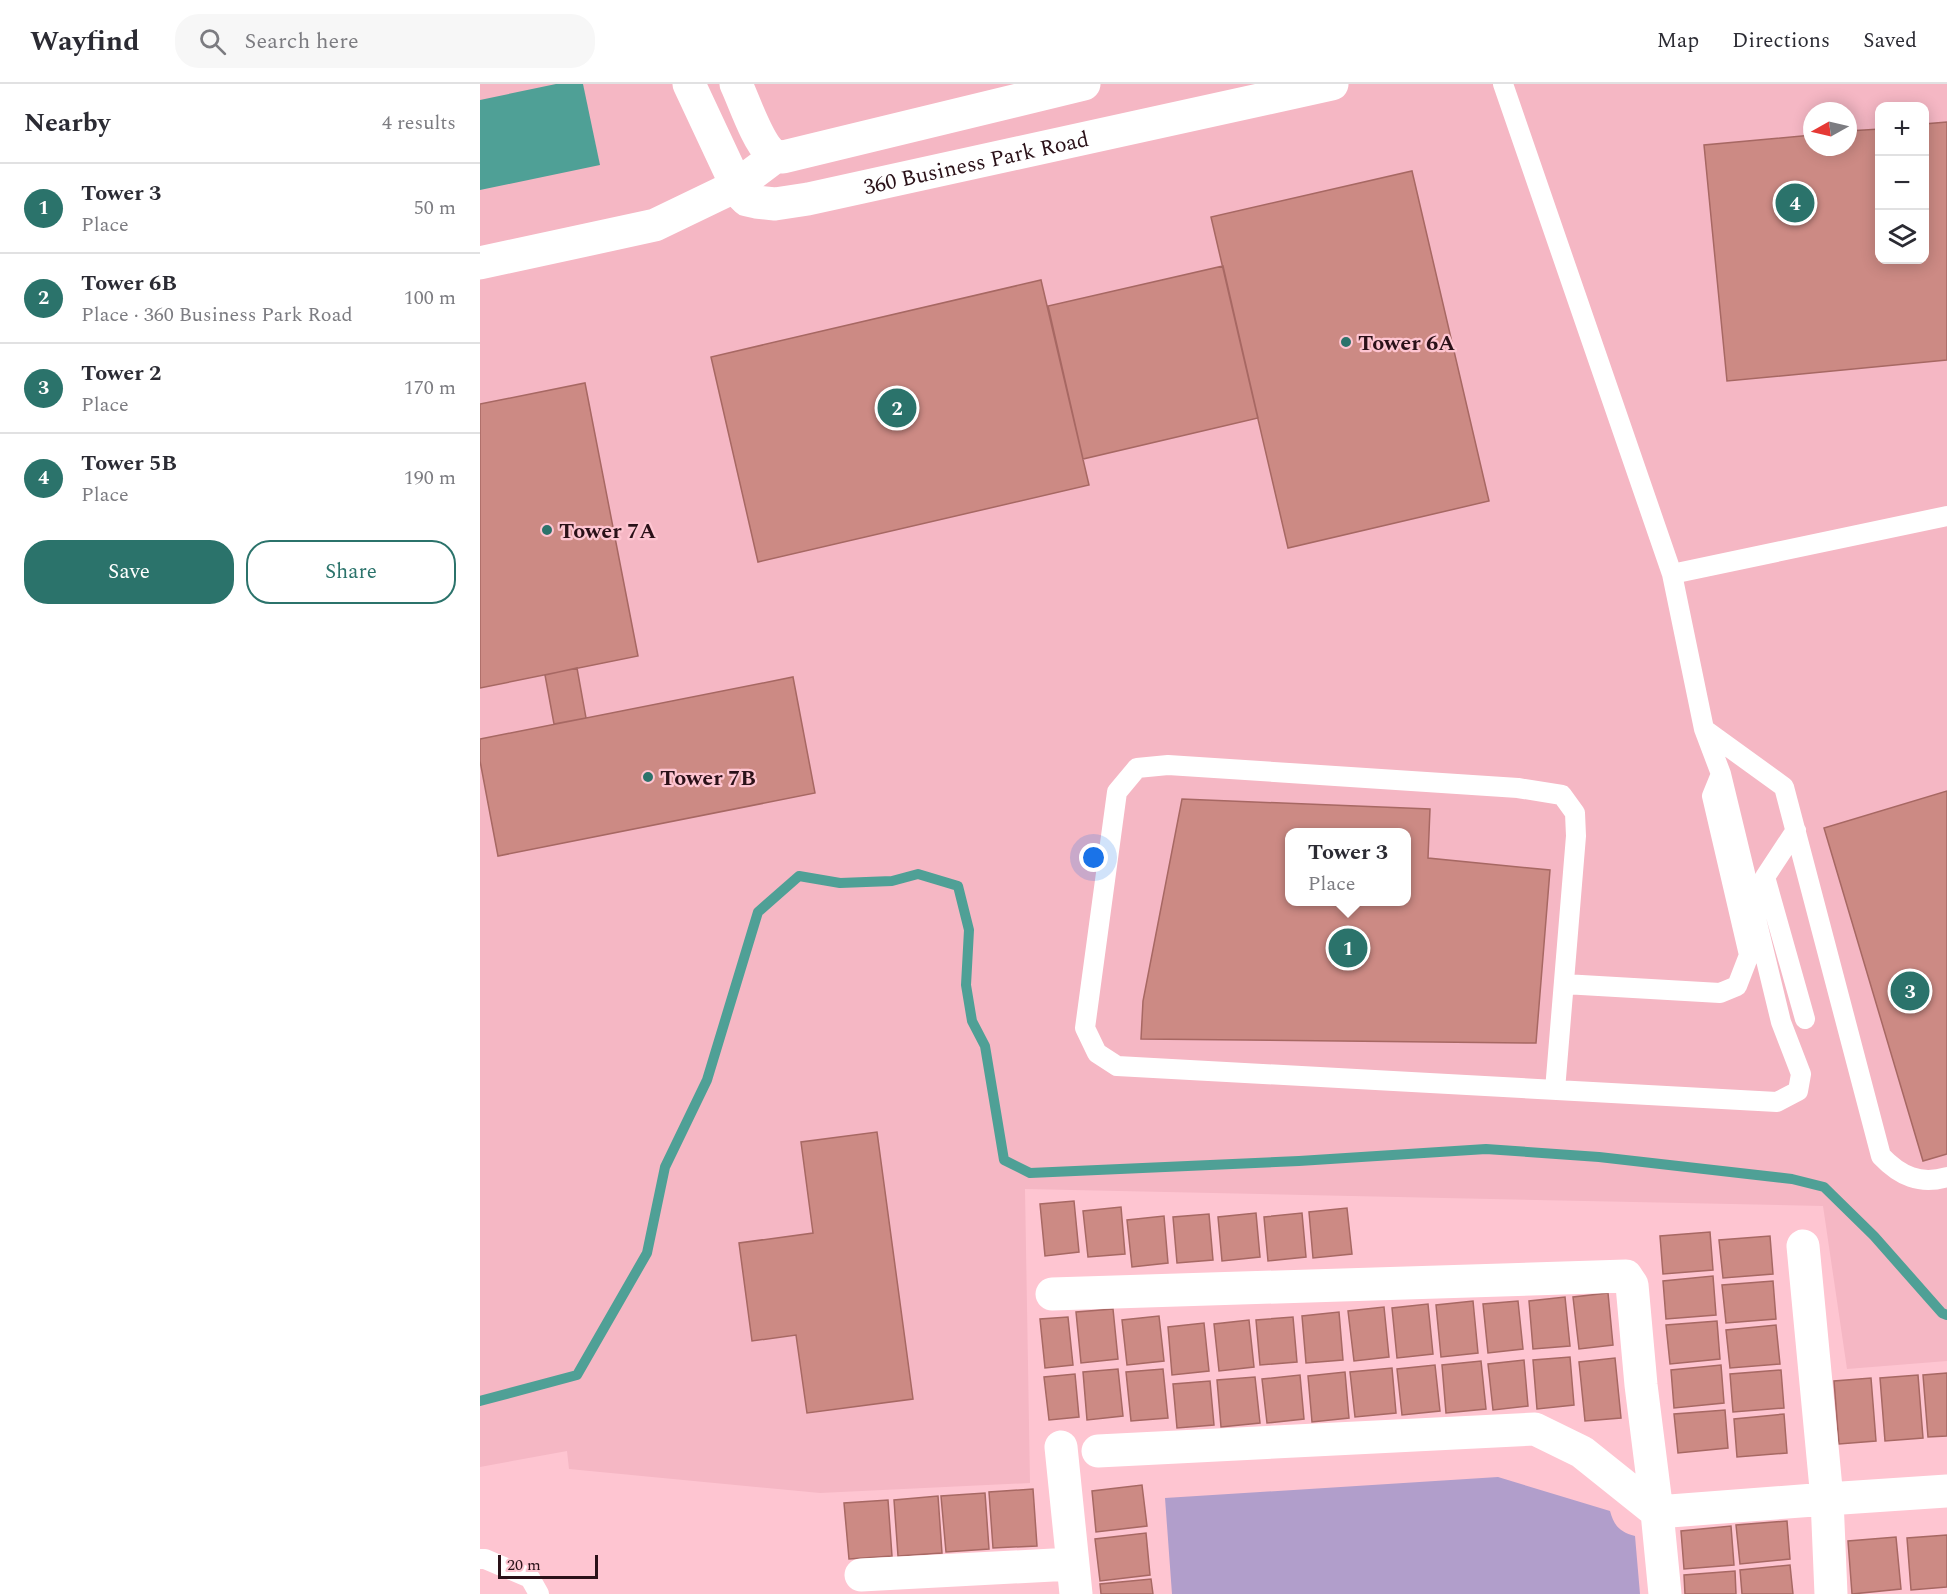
<!DOCTYPE html>
<html lang="en">
<head>
<meta charset="utf-8">
<style>
	:root { --surface:#fff; --page:#f7f7f7; --text:#2b2b33; --muted:#7c7c81; --line:#e1e1e2; --accent:#2b736b }
	body { margin:0; font-family:Spectral,serif; background:var(--page); color:var(--text) }
	.controls { position:absolute; right:18px; top:18px; display:grid; overflow:hidden; border-radius:12px; box-shadow:0 3px 15px #0003 }
	.controls button { width:54px; height:54px; display:grid; place-items:center; padding:0; border:0; border-bottom:2px solid var(--line); background:var(--surface); color:var(--text); font:30px sans-serif }
	.compass { position:absolute; left:1323px; top:18px; width:54px; height:54px; border-radius:50%; background:var(--surface); box-shadow:0 3px 15px #0003; rotate:262deg }
	.scale { position:absolute; left:18px; bottom:15px; width:100px; box-sizing:border-box; padding-left:6px; border:3px solid #2a1118; border-top:0; font-size:16px; line-height:21px; white-space:nowrap; color:#2a1118; -webkit-text-stroke:4px #fec5d1; paint-order:stroke }
	.you { position:absolute; left:614px; top:774px; width:21px; height:21px; margin:-15px; border:4px solid #fff; border-radius:50%; background:#1a73e8; box-shadow:0 0 0 9px #1a73e833 }
	.badge { display:grid; place-items:center; width:39px; height:39px; border-radius:50%; background:var(--accent); color:#fff; font-size:20px; font-weight:700 }
	.pin { position:absolute; translate:-50% -50%; border:3px solid #fff; box-shadow:0 2px 6px #0006 }
	.popup { position:absolute; left:805px; top:744px; width:126px; height:78px; box-sizing:border-box; display:grid; place-content:center; border-radius:12px; background:var(--surface); filter:drop-shadow(0 2px 4px #0005); font-size:20px; white-space:nowrap; color:var(--muted) }
	.popup b { font-size:22px; color:var(--text) }
	.popup::after { content:''; position:absolute; left:50%; top:100%; margin-left:-12px; border:12px solid transparent; border-top-color:var(--surface) }
	.list { margin:0; padding:0; list-style:none }
	h2 { display:flex; justify-content:space-between; align-items:center; height:78px; margin:0; padding:0 24px; font-size:26px }
	h2 small { font-size:20px; font-weight:400; color:var(--muted) }
	.list li { display:grid; grid-template-columns:39px 1fr auto; gap:18px; align-items:center; box-sizing:border-box; height:90px; padding:0 24px; border-top:2px solid var(--line) }
	.list b { display:block; font-size:22px; white-space:nowrap }
	.list p { margin:0; font-size:20px; white-space:nowrap; color:var(--muted) }
	.list em { font-size:20px; font-style:normal; color:var(--muted) }
	.actions { display:flex; gap:12px; padding:18px 24px }
	.actions a { flex:1; padding:14px 0; border:2px solid var(--accent); border-radius:24px; text-align:center; font-size:21px; color:var(--accent) }
	.actions .main { background:var(--accent); color:#fff }
	.icon { flex:none; width:33px; height:33px; fill:none; stroke:currentColor; stroke-width:2; stroke-linecap:round; stroke-linejoin:round }
	.map { position:relative; flex:none; width:1467px; height:1510px; overflow:hidden }
	header { display:flex; align-items:center; gap:36px; box-sizing:border-box; height:84px; padding:0 30px; background:var(--surface); border-bottom:2px solid var(--line) }
	header strong { font-size:28px }
	nav { display:flex; gap:33px; margin-inline-start:auto; font-size:21px }
	.search { width:420px; height:54px; background:var(--page); display:flex; align-items:center; gap:15px; box-sizing:border-box; padding:0 21px; border-radius:24px; color:var(--muted); font-size:22px }
	main { display:flex }
	aside { flex:1; background:var(--surface) }
	.map>svg:first-child { display:block }
</style>
</head>
<body>
<header>
<strong>Wayfind</strong>
<div class="search"><svg class="icon" aria-label="search" viewBox="0 0 24 24"><circle cx="10" cy="10" r="6"/><path d="M15 15l6 6"/></svg>Search here</div>
<nav><a>Map</a><a>Directions</a><a>Saved</a></nav>
</header>
<main>
<aside>
<h2>Nearby<small>4 results</small></h2>
<ul class="list">
<li><span class="badge">1</span><div><b>Tower 3</b><p>Place</p></div><em>50 m</em></li>
<li><span class="badge">2</span><div><b>Tower 6B</b><p>Place · 360 Business Park Road</p></div><em>100 m</em></li>
<li><span class="badge">3</span><div><b>Tower 2</b><p>Place</p></div><em>170 m</em></li>
<li><span class="badge">4</span><div><b>Tower 5B</b><p>Place</p></div><em>190 m</em></li>
</ul>
<div class="actions"><a class="main">Save</a><a>Share</a></div>
</aside>
<div class="map">
<svg width="1467" height="1510" viewBox="0 0 1467 1510">
	<rect width="100%" height="100%" fill="#fec5d1"/>
	<!-- built -->
	<path fill="#f5b7c4" fill-rule="evenodd" d="M0 0H1467V1277L1367 1285 1343 1122 545 1105 550 1399 340 1409 89 1385 87 1367 0 1383ZM1400 22H1444V176H1400ZM1332 27H1368V63H1332ZM810 748H926V818H810Z"/>
	<!-- green -->
	<path fill="#b19ecb" d="M1018 1393 1130 1427C1134 1442 1140 1448 1155 1452L1160 1510H692L685 1414Z"/>
	<!-- water -->
	<path fill="#4fa096" d="M76 0H103L120 81 0 106V16Z"/>
	<g fill="none" stroke-linecap="round" stroke-linejoin="round">
		<!-- stream -->
		<path stroke="#4fa096" stroke-width="10" d="M0 1317 97 1291 167 1169 185 1083 227 996 278 828 319 792 360 799 412 797 438 790 478 802 489 846 486 901 492 937 505 962 524 1076 550 1089 819 1077 1006 1065 1119 1073 1312 1095 1344 1103 1394 1152 1462 1229 1467 1231"/>
	</g>
	<!-- building -->
	<path fill="#cc8a84" stroke="#a76863" stroke-width="1.5" fill-rule="evenodd" d="M1467 38V276L1247 297 1224 61 1332 51V63H1368V47L1400 45V176H1444V40Z
		M932 87 1009 417 808 464 731 133Z
		M743 182 778 334 603 375 568 222Z
		M561 196 609 401 278 478 231 273Z
		M105 299 158 572 0 604V320Z
		M97 584 106 634 74 640 65 591Z
		M313 593 335 709 18 772 0 677V655Z
		M1467 707V1070L1443 1077 1344 744Z
		M702 715 950 725 948 774 1070 786 1056 959 661 955 663 917ZM810 748H926V818H810Z
		M397 1048 433 1315 327 1329 316 1251 272 1257 259 1159 333 1149 321 1058Z
		M594 1117 599 1168 565 1172 560 1120Z
		M641 1123 645 1170 608 1173 603 1127Z
		M867 1124 872 1170 833 1174 829 1128Z
		M776 1129 780 1173 742 1177 738 1133Z
		M822 1129 826 1173 788 1177 784 1133Z
		M729 1130 733 1176 697 1179 693 1133Z
		M684 1132 688 1179 652 1183 647 1136Z
		M1230 1148 1233 1186 1183 1190 1180 1152Z
		M1290 1152 1293 1190 1243 1194 1239 1156Z
		M1233 1192 1236 1231 1186 1235 1183 1197Z
		M1293 1197 1296 1235 1246 1239 1242 1201Z
		M1128 1209 1133 1261 1099 1265 1093 1213Z
		M1085 1213 1090 1262 1053 1265 1049 1217Z
		M993 1217 998 1269 961 1273 956 1221Z
		M1038 1217 1043 1265 1008 1269 1003 1220Z
		M948 1220 953 1270 917 1274 912 1224Z
		M904 1223 909 1273 874 1277 868 1227Z
		M633 1225 638 1275 601 1279 596 1228Z
		M859 1228 863 1276 826 1279 822 1232Z
		M679 1232 684 1277 647 1281 642 1236Z
		M588 1233 593 1281 565 1284 560 1235Z
		M813 1233 817 1278 780 1281 776 1236Z
		M769 1236 774 1283 739 1287 734 1240Z
		M1237 1237 1240 1275 1190 1280 1186 1241Z
		M724 1239 729 1287 692 1291 688 1243Z
		M1296 1241 1300 1280 1250 1284 1246 1246Z
		M1090 1273 1094 1321 1057 1325 1053 1276Z
		M1135 1274 1141 1334 1105 1337 1099 1278Z
		M1044 1276 1048 1322 1013 1326 1008 1280Z
		M1001 1277 1006 1325 966 1329 962 1281Z
		M955 1281 960 1327 922 1331 917 1285Z
		M1241 1281 1244 1319 1194 1324 1191 1286Z
		M912 1284 916 1329 875 1333 870 1288Z
		M638 1285 643 1332 607 1336 603 1288Z
		M683 1285 688 1334 651 1337 646 1288Z
		M1301 1286 1304 1324 1253 1328 1250 1290Z
		M865 1288 869 1334 832 1338 828 1292Z
		M1467 1289V1352L1448 1353 1443 1291Z
		M595 1290 599 1333 569 1336 564 1293Z
		M820 1291 824 1335 787 1339 782 1295Z
		M1438 1291 1443 1354 1405 1357 1400 1294Z
		M775 1293 780 1339 741 1343 737 1296Z
		M1391 1294 1396 1357 1359 1360 1354 1297Z
		M730 1297 734 1341 697 1344 693 1300Z
		M1245 1326 1248 1364 1198 1369 1194 1330Z
		M1304 1330 1307 1369 1257 1373 1254 1335Z
		M662 1401 667 1442 616 1448 612 1407Z
		M553 1405 557 1462 513 1464 509 1408Z
		M505 1409 509 1465 466 1468 461 1412Z
		M458 1412 462 1469 418 1472 414 1416Z
		M408 1416 412 1472 369 1475 364 1419Z
		M1307 1437 1310 1475 1260 1480 1256 1441Z
		M1251 1442 1254 1481 1204 1485 1201 1447Z
		M666 1449 670 1491 620 1497 615 1455Z
		M1467 1451V1503L1431 1506 1427 1454Z
		M1416 1453 1421 1505 1372 1510 1368 1457Z
		M1310 1481 1313 1510H1262L1260 1486Z
		M1255 1487 1256 1510H1205L1204 1491Z
		M671 1495 673 1510H621L620 1500Z"/>
	<g fill="none" stroke-linecap="round" stroke-linejoin="round">
		<!-- service -->
		<path stroke="#fff" stroke-width="20" d="M1023 0 1192 490 1224 645 1241 690 1301 938 1321 990 1318 1007 1297 1018 637 982 617 969 605 944 637 708 657 684 688 681 1038 704 1082 711 1095 729 1096 752 1075 1006
			M1192 490 1467 432
			M1224 645 1304 703 1401 1072C1420 1092 1440 1101 1467 1093
			M1316 746 1285 793 1325 935
			M1084 900 1240 909 1257 902 1269 871 1232 712 1241 690
			M0 1475H5L50 1494 59 1510"/>
		<!-- minor -->
		<path stroke="#fff" stroke-width="33" d="M0 179 175 141 256 102 296 72
			M1323 1162 1347 1415 1467 1407
			M572 1210 1146 1192 1152 1201 1161 1301 1177 1428 1102 1368 1055 1345 618 1367
			M581 1363 596 1510
			M381 1491 592 1480
			M1185 1510 1177 1428 1347 1415 1351 1510"/>
		<!-- secondary -->
		<g stroke="#fff" stroke-width="33">
			<path id="s1" d="M209 0 260 109 267 116 276 118 295 120 328 115 852 0"/>
			<path d="M256 0C264 17 277 56 290 68 294 72 298 72 303 73L604 0"/>
		</g>
	</g>
	<!-- markers -->
	<g fill="#2b736b" stroke="#fec5d1" stroke-width="2">
		<circle cx="866" cy="258" r="6"/>
		<circle cx="67" cy="446" r="6"/>
		<circle cx="168" cy="693" r="6"/>
	</g>
	<g text-anchor="middle" stroke-width="4.5" stroke-linejoin="round" paint-order="stroke">
		<!-- street labels -->
		<g font-size="22" fill="#2a1118" stroke="#fec5d1">
			<text dy="8" stroke="none"><textPath href="#s1" startOffset="364">360 Business Park Road</textPath></text>
		</g>
		<!-- poi labels -->
		<g font-size="22" font-weight="bold" fill="#2a1118" stroke="#fec5d1" text-anchor="start">
			<text x="878" y="266">Tower 6A</text>
			<text x="79" y="454">Tower 7A</text>
			<text x="180" y="701">Tower 7B</text>
		</g>
	</g>
</svg>
<div class="controls">
<button>+</button>
<button>−</button>
<button><svg class="icon" aria-label="layers" viewBox="0 0 24 24"><path d="M12 4l9 5-9 5-9-5zM3 14l9 5 9-5"/></svg></button>
</div>
<svg class="compass" viewBox="-18 -18 36 36"><path d="M0-13l5 13h-10z" fill="#e53935"/><path d="M0 13l5-13h-10z" fill="#7c7c81"/></svg>
<div class="scale">20 m</div>
<div class="you"></div>
<div class="pin badge" style="left:868px;top:864px">1</div>
<div class="popup"><b>Tower 3</b>Place</div>
<div class="pin badge" style="left:417px;top:324px">2</div>
<div class="pin badge" style="left:1430px;top:907px">3</div>
<div class="pin badge" style="left:1315px;top:119px">4</div>
</div>
</main>
</body>
</html>
